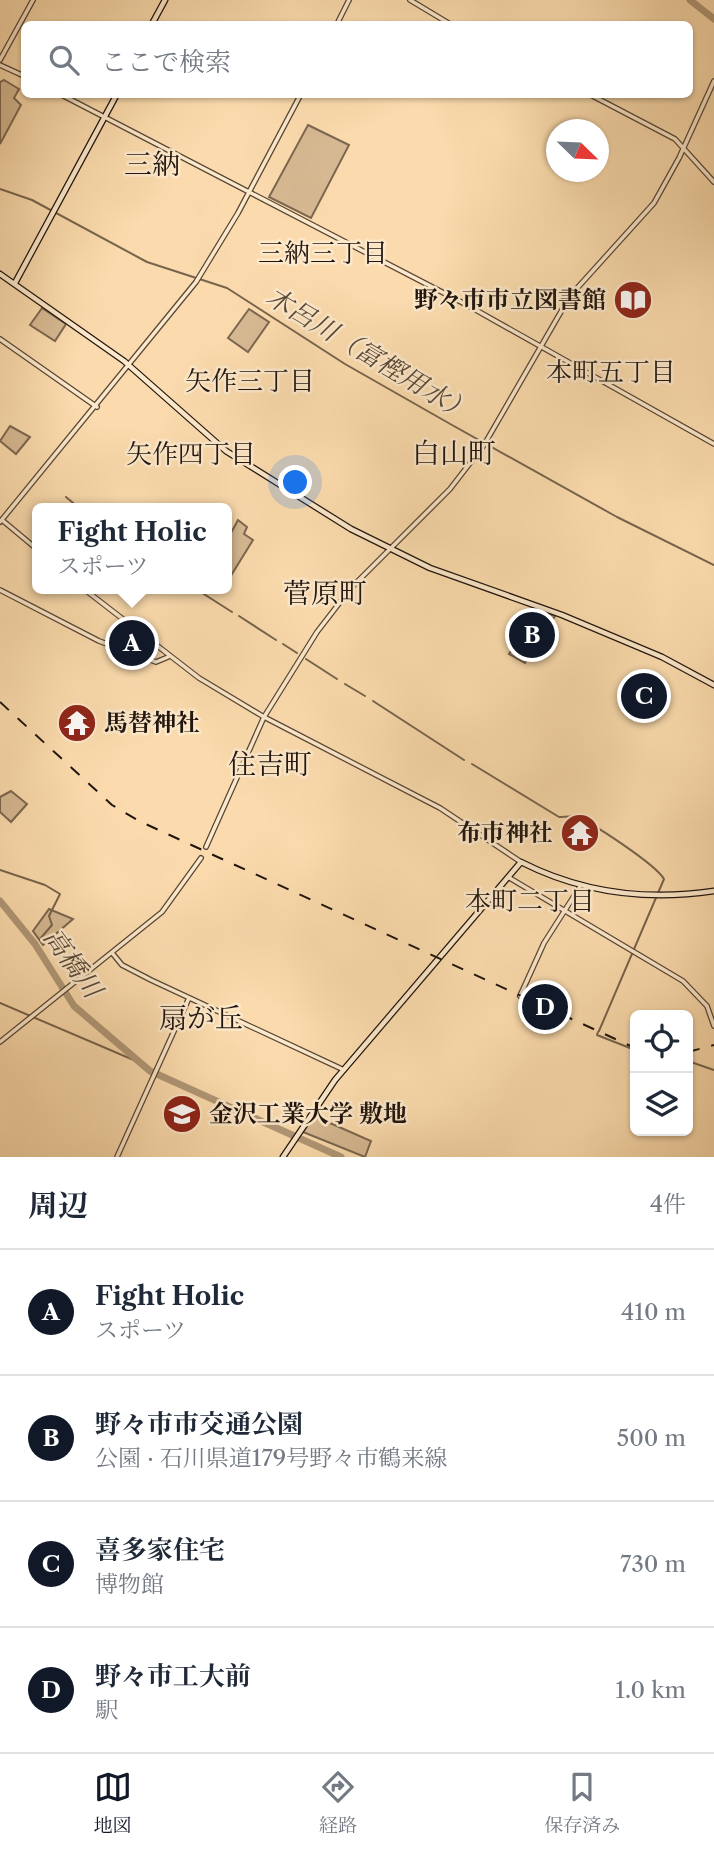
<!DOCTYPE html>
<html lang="ja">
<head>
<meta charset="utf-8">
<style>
	:root { --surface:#fff; --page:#f6f6f7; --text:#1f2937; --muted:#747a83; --line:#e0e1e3; --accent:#111827 }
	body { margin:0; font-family:"Libre Caslon Text","Noto Serif JP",serif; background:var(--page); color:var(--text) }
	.controls { position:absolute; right:21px; bottom:21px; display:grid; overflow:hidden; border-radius:10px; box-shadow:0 2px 5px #0004 }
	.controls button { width:63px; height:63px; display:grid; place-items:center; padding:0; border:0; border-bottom:2px solid var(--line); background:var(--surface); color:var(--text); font:35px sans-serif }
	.compass { position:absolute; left:546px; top:119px; width:63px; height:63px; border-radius:50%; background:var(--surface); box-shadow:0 2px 5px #0004; rotate:113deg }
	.you { position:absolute; left:296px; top:483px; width:24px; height:24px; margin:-18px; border:5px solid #fff; border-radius:50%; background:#1a73e8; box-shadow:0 0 0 10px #1a73e833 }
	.badge { display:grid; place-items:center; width:46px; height:46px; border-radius:50%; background:var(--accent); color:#fff; font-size:23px; font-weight:700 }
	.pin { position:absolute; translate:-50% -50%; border:4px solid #fff; box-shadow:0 2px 7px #0006 }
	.popup { position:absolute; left:32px; top:503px; width:200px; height:91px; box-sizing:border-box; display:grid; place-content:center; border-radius:10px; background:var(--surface); filter:drop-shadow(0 2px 5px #0005); font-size:23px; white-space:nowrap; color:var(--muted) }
	.popup b { font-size:26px; color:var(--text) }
	.popup::after { content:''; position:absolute; left:50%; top:100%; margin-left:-14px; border:14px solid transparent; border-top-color:var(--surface) }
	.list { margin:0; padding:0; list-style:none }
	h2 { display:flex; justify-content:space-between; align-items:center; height:91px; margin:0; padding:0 28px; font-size:30px }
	h2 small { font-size:23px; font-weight:400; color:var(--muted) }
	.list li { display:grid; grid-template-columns:46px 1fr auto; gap:21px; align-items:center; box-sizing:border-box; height:126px; padding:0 28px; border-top:2px solid var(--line) }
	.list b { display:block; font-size:26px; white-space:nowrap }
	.list p { margin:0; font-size:23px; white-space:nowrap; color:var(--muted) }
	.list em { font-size:23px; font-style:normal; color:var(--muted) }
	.icon { flex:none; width:38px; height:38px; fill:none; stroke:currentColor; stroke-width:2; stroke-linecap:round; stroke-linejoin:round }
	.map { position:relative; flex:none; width:714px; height:1157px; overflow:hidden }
	.search { position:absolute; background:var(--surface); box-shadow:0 2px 5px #0004; left:21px; right:21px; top:21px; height:77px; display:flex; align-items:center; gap:18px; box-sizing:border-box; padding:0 24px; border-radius:10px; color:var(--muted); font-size:26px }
	.sheet { height:595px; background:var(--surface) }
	nav { display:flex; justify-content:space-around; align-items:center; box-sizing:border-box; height:98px; border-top:2px solid var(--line); background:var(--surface); font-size:19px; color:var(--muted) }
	nav a { display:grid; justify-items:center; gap:4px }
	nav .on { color:var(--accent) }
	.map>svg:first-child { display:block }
</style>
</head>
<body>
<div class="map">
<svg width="714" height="1157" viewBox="0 0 714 1157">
	<rect width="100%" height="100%" fill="#fbdbad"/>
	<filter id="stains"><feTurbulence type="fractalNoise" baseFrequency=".00286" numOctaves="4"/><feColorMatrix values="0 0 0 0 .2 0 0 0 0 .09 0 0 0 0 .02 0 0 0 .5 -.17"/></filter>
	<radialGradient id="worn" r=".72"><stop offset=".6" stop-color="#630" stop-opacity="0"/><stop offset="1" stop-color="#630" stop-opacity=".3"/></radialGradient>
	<!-- green -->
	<path fill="#d6b992" stroke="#7b6750" stroke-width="2" d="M4 80 19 89 14 98 21 105 0 144V82Z
		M308 125 349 145 311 218 269 197Z
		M42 308 66 324 55 341 30 325Z
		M249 309 269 322 248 352 228 338Z
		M10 426 30 437 16 454 0 441Z
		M238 520 247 527 244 534 253 540 227 582V528L232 531Z
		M537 610 555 616 525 663 509 654Z
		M11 791 27 804 11 822 0 812V797Z
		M49 909 73 919 43 945 33 931Z
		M314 1116 371 1141 365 1157 303 1132Z"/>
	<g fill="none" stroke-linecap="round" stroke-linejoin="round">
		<!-- stream -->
		<path stroke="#77644d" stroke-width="2" d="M0 189 32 200 147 262 227 288 345 364 452 425 617 517 714 565
			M66 497 79 508
			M196 589 232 612
			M239 616 276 640
			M283 644 297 653
			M306 659 337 679
			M345 684 365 696
			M373 701 464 760
			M472 764 559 817C564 817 571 816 576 817 592 822 656 865 664 879L599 1031
			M0 870 45 885 60 894 49 916 52 925 40 939
			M0 1003 136 1061
			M598 1032 597 1035 635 1050
			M688 1061 714 1070"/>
		<!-- river -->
		<path stroke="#b19877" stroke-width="7" d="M690 0 714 19
			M0 901 35 944 74 1006 150 1071 341 1157"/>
		<!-- tertiary casing -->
		<g stroke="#574636" stroke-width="6">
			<path id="tertiary" d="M410 0 450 24
				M337 24 349 0
				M0 60 33 0
				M0 65 24 76
				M60 94 467 305 714 444
				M589 94 675 139 714 182
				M0 339 97 407
				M2 520 38 550
				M0 522 196 282 238 213 301 94
				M84 589 199 678 264 717 440 808 521 862
				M0 590 99 641 156 662 168 657
				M206 847 264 717 317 632 351 588 450 489 484 445 570 296 654 203 679 158 714 81
				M508 877 683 981 707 1006 714 1026
				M113 954 122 965 151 980 344 1070
				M520 996 544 943 581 885
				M0 1042 162 912 201 858
				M117 1157 189 998"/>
		</g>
		<!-- secondary casing -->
		<g stroke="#20150e" stroke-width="7">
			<path id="secondary" d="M152 24 165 0
				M0 274 124 361 226 451 351 529 430 568 562 615 662 657 714 685
				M15 283 117 94
				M283 1157 335 1080 521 862C582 893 647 901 714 891"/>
		</g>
		<!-- tertiary -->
		<use href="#tertiary" stroke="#fce8ca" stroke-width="3.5"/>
		<!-- secondary -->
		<use href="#secondary" stroke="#fce8ca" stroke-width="4.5"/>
		<!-- rail -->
		<path stroke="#20150e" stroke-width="2" stroke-dasharray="12 12" stroke-linecap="butt" d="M0 702 112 805 139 821 635 1048
			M688 1052 714 1045"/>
	</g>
	<!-- icons -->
	<defs>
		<g id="library-disc" transform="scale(2.0125)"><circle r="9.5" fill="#8f2418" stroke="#fce8ca"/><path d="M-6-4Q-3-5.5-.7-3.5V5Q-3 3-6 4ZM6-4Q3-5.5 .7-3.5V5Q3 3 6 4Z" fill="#fff"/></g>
		<g id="temple-disc" transform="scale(2.0125)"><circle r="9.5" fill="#8f2418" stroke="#fce8ca"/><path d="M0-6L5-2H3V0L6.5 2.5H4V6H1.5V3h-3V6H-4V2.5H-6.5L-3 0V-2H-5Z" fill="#fff"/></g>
		<g id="university-disc" transform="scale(2.0125)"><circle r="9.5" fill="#8f2418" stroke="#fce8ca"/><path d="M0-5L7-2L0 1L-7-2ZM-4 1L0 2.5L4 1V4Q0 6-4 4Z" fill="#fff"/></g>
	</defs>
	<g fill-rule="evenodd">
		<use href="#library-disc" x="633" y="300"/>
		<use href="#temple-disc" x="77" y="723"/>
		<use href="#temple-disc" x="580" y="833"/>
		<use href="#university-disc" x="182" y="1114"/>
	</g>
	<g text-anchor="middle" stroke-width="5" stroke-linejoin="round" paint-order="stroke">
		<!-- poi labels -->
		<g font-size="24" font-weight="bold" fill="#20150e" stroke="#fce8ca" text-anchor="end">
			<text x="606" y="308">野々市市立図書館</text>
			<text x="104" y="731" text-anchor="start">馬替神社</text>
			<text x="553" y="841">布市神社</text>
			<text x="209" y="1122" text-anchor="start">金沢工業大学 敷地</text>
		</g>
		<!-- neighbourhood labels -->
		<g font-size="26" fill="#20150e" stroke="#fce8ca">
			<text x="323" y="262">三納三丁目</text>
			<text x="611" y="381">本町五丁目</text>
			<text x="250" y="390">矢作三丁目</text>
			<text x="191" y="463">矢作四丁目</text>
			<text x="530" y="910">本町二丁目</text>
		</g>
		<!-- water labels -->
		<g font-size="26" font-style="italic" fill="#5a4938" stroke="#fce8ca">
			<text transform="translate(369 354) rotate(31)" y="9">木呂川（富樫用水）</text>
			<text transform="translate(73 963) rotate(54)" y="9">高橋川</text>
		</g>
		<!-- quarter labels -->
		<g font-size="28" fill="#20150e" stroke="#fce8ca">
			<text x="152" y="174">三納</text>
			<text x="454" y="463">白山町</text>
			<text x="325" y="603">菅原町</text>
			<text x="270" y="774">住吉町</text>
			<text x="201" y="1028">扇が丘</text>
		</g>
	</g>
	<rect width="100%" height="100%" filter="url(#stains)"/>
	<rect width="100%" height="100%" fill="url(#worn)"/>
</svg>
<div class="controls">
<button><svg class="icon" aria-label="locate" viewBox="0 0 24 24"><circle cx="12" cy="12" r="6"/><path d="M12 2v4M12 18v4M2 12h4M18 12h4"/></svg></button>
<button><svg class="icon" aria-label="layers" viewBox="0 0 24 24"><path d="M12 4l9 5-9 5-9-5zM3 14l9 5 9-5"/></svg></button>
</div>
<svg class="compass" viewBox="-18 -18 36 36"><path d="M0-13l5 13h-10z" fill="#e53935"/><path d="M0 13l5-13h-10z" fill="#747a83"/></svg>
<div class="you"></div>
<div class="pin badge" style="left:132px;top:643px">A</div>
<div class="popup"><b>Fight Holic</b>スポーツ</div>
<div class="pin badge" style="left:532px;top:635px">B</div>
<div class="pin badge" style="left:644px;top:696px">C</div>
<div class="pin badge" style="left:545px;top:1007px">D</div>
<div class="search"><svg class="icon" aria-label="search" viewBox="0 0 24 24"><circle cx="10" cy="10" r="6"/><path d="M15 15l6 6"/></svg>ここで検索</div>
</div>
<section class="sheet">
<h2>周辺<small>4件</small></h2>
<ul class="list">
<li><span class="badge">A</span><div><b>Fight Holic</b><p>スポーツ</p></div><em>410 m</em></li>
<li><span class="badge">B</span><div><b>野々市市交通公園</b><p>公園 · 石川県道179号野々市鶴来線</p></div><em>500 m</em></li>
<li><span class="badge">C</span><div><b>喜多家住宅</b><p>博物館</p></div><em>730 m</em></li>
<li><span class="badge">D</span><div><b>野々市工大前</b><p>駅</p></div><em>1.0 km</em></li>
</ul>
</section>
<nav>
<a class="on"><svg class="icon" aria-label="map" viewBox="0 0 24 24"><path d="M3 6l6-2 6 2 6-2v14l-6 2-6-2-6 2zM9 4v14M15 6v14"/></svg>地図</a>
<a><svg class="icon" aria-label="directions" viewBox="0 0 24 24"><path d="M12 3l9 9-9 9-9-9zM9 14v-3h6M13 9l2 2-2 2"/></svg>経路</a>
<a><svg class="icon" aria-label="saved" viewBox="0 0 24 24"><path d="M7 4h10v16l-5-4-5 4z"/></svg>保存済み</a>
</nav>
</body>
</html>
